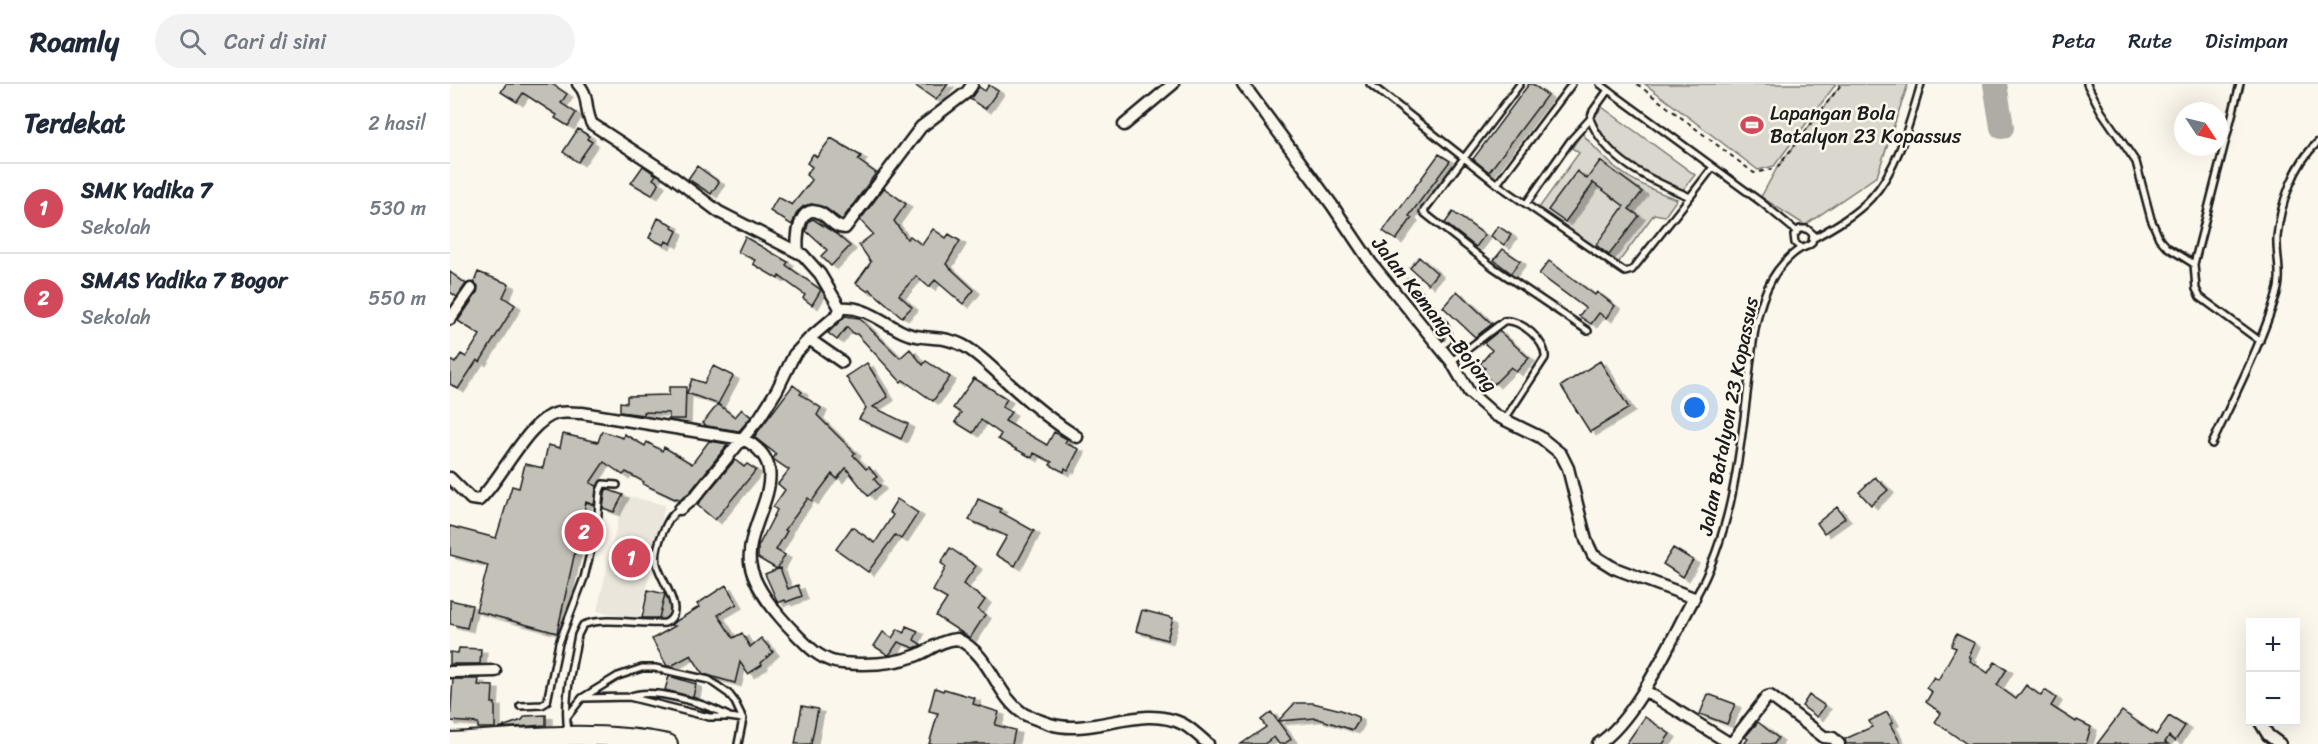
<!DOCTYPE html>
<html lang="id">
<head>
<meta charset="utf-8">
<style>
	:root { --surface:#fff; --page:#f2f2f3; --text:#1f2937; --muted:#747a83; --line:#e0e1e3; --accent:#d1495b }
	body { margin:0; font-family:Sriracha,sans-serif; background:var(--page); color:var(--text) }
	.controls { position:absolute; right:18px; bottom:18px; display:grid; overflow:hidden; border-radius:0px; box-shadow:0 6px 24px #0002 }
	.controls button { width:54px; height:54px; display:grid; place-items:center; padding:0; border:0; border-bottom:2px solid var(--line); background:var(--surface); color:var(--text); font:30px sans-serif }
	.compass { position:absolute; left:1724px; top:18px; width:54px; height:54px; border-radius:50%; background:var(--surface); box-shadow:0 6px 24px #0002; rotate:125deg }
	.you { position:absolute; left:1245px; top:324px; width:21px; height:21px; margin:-15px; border:4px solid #fff; border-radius:50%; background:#1a73e8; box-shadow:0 0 0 9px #1a73e833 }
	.badge { display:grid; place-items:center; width:39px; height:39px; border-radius:50%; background:var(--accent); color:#fff; font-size:20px; font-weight:700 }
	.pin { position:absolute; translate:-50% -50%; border:3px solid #fff; box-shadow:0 2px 6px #0006 }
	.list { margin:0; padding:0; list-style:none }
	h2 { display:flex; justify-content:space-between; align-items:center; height:78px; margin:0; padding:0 24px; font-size:26px }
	h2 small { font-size:20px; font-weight:400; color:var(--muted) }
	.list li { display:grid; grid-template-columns:39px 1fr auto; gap:18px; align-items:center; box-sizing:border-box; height:90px; padding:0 24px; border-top:2px solid var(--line) }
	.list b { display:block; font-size:22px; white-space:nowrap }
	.list p { margin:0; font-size:20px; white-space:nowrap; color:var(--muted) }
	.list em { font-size:20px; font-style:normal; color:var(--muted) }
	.icon { flex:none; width:33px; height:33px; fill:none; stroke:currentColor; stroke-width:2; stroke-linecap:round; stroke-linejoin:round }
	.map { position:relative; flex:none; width:1868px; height:660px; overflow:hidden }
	header { display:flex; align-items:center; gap:36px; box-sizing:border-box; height:84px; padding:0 30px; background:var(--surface); border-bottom:2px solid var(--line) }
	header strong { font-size:28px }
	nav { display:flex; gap:33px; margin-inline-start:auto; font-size:21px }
	.search { width:420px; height:54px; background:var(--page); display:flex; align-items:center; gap:15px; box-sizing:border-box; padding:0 21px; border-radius:33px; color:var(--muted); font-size:22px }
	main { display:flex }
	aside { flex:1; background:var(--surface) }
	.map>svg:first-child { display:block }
</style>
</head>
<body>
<header>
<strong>Roamly</strong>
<div class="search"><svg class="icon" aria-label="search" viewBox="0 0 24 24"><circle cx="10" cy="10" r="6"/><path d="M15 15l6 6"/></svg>Cari di sini</div>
<nav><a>Peta</a><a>Rute</a><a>Disimpan</a></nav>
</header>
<main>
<aside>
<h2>Terdekat<small>2 hasil</small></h2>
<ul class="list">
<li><span class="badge">1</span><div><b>SMK Yadika 7</b><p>Sekolah</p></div><em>530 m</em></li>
<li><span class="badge">2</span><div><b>SMAS Yadika 7 Bogor</b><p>Sekolah</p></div><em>550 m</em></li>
</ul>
</aside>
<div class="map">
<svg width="1868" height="660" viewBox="0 0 1868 660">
	<defs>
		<filter id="shadow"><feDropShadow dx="6" dy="3.5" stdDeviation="0" flood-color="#0004"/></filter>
	</defs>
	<rect width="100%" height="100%" fill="#fbf7ec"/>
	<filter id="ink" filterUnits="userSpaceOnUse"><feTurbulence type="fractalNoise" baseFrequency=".0167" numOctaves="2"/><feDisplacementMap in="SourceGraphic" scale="12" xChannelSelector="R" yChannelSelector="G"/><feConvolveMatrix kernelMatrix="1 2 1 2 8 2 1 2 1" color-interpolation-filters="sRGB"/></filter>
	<g filter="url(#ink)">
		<!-- built -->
		<path fill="#eae6dc" d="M174 411 215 421 189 536 147 527Z"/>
		<!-- green -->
		<path fill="#dad7ce" stroke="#7b7a75" stroke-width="1.5" d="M1195 0H1386L1324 82 1308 86Z
			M1389 0H1458L1427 92 1355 141 1311 113 1327 84 1390 2Z
			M1152 23 1245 91 1232 107 1195 94 1158 67 1139 40Z
			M1132 49C1163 86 1181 99 1227 115L1215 132 1204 130 1163 186 1086 128 1129 69 1122 64Z"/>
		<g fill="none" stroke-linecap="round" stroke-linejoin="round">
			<!-- river -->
			<path stroke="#afaca5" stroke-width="24" d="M1545 0 1552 43"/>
		</g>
		<!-- building -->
		<path fill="#c3c0b8" stroke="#1c1c1c" stroke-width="1.5" filter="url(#shadow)" d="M56 0H102L117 10 111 19 126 29 118 42 105 34 107 31 73 9 67 18 51 8Z
			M463 0H498L486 16Z
			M1079 0H1082L1097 11 1039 88 1023 75Z
			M539 1 548 7 535 25 520 15 529 3 535 7Z
			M128 45 139 52 137 55 142 58 128 78 113 68Z
			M381 54 411 72 408 76 426 89 392 136 374 123 361 120 354 122 347 128 342 141 320 127 328 113 342 121 362 96 356 91 362 83 357 79 363 70 367 73Z
			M989 70 1000 77 959 132 962 134 946 156 933 147Z
			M1150 77 1192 108 1179 125 1189 132 1159 171 1146 161 1174 122 1142 98 1143 100 1115 138 1098 126 1127 87 1137 95Z
			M193 82 206 91 203 95 209 99 202 111 181 99Z
			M247 82 269 98 261 110 238 95Z
			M434 104 456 120 444 137 457 155 460 152 472 161 483 145 496 154 499 150 510 157 496 180 524 206 513 220 485 196 479 203 466 192 449 211 462 223 452 233 419 205 417 207 406 199 421 178 409 161 423 150 410 136Z
			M1003 128 1035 151 1026 163 995 139Z
			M208 134 223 141 222 144 227 147 221 160 216 157 214 161 199 154Z
			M363 135 386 150 400 162 381 182 371 172 377 166 356 147 359 137Z
			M1048 142 1061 151 1054 161 1041 152Z
			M295 153 338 178 336 181 371 206 362 221 353 214 355 211 329 192 328 195 303 180 305 176 288 168Z
			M1053 165 1070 177 1061 189 1044 176Z
			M969 173 987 189 978 200 960 184Z
			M1099 177 1145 211 1147 208 1165 222 1156 234 1149 229 1141 240 1129 232 1135 224 1089 190Z
			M0 188 16 200 7 213 0 208Z
			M28 188 59 200 53 213 65 221 30 278 27 276 8 305 0 300V276L5 279 11 270 16 273 30 251 8 237 27 209 28 202 24 198Z
			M1007 207 1042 240 1025 253 993 223Z
			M395 232 409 234 450 274 460 265 473 281 476 277 500 293 483 317 453 296 451 298 407 250H404L397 243 387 256 378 249Z
			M1049 247 1079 274 1066 288 1061 283 1044 300 1031 288 1035 284 1030 280 1042 266 1034 259Z
			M1150 277 1179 324 1140 348 1111 302Z
			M417 279 438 313 423 323 458 340 451 355 409 335 416 324 396 293Z
			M263 282 283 292 268 320 285 333 292 325 301 333 289 347 257 342 253 339 268 320 237 309 242 295 254 299Z
			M524 294 557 315 552 323 561 328 555 337 597 361 604 348 617 355 615 359 629 365 618 386 615 384 614 388 600 381 602 378 584 369 582 374 548 355 551 350 531 336 523 349 505 338 511 329 503 324Z
			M343 301 352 308 350 310 371 324 367 331 405 369 403 371 416 385 419 383 427 393 424 395 430 402 418 412 396 384 387 395 382 390 362 417 358 414 335 446 337 447 326 466 335 471 327 485 308 474V463L327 426 323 423 335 406 328 400 339 386 323 375 326 370 304 353Z
			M219 303H236L235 335H219V329L194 328V331L170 328V318L177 319V312L219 311Z
			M152 347 173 354 174 350 195 362 197 358 212 367 214 363 242 380 259 357 278 360 240 408 230 415 226 414 225 415 193 400 194 398 176 388 173 391 154 378 140 399 147 402 144 421 136 418 107 549 26 527 38 481 0 471V442L46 454 62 402 69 404 75 380 93 384 98 361 110 364 113 350 148 358Z
			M285 376 294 383 297 380 306 386 265 436 247 421Z
			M1425 393 1438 406 1421 421 1409 408Z
			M156 405 173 411 164 428 153 424Z
			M447 415 468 429 451 455 445 451 418 488 386 465 402 443 425 459 443 431 439 428Z
			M528 415 551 425 550 428 584 447 565 482 546 471 557 452 519 436Z
			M1387 423 1395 434 1374 449 1367 439Z
			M500 464 526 482 513 500 535 516 528 526 535 531 520 554 486 532 497 515 483 507 496 483 491 479Z
			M1223 464 1243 476 1233 493 1213 480Z
			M330 484 338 505 348 501 352 512 336 518 335 516 328 519 315 490Z
			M276 501 287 520 268 531 283 554 292 549 300 563 311 554 323 568 311 579 312 581 298 590 290 578 285 599 253 590 241 571 221 582H217L202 555 225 542 220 541 249 523 247 520Z
			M198 506 215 510 209 534H192Z
			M0 516 22 521 17 544 0 540Z
			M692 526 723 534 717 556 686 547Z
			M456 542 468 547 464 556 472 561 464 564 448 558 440 570 438 571 424 562 433 548 442 554 448 545 454 549Z
			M1506 550 1525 559 1519 573 1521 574 1520 577 1538 589 1545 578 1557 585 1547 601 1566 615 1576 601 1591 612 1595 606 1606 614 1601 622 1626 638 1627 636 1641 643 1636 660H1517L1485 638 1491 629 1476 618 1482 608 1476 604 1484 593 1488 596 1506 564 1501 562Z
			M9 564 31 565 30 580H0V568L8 569Z
			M219 592 246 600 243 613 215 606Z
			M3 595H29L28 601 43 602 42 619H45V644H28V639L0 637Z
			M485 604 493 607 494 605 525 614 523 620 549 628 545 641 565 646 562 660H479L488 629 479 627Z
			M1258 610 1285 620 1277 640 1250 630Z
			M1359 611 1375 622 1367 633 1352 622Z
			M845 619H863L891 626 908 633V638L903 646 866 634 828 637Z
			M352 622 368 625 361 660H345Z
			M1672 627 1706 651 1719 632 1735 642 1725 657 1719 652 1715 658 1718 660H1647Z
			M821 628 841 655 834 660H829L824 653 814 660H791L816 643 811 636Z
			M1437 628 1443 638 1440 640 1451 660H1396L1395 655 1422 643 1419 637Z
			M96 631V641L49 644 72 636 75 632Z
			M1195 633 1220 650 1215 657 1213 660H1176Z
			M1308 638 1328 654 1324 660H1294L1298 655 1295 653Z"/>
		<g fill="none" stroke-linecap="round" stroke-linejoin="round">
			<!-- service casing -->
			<g stroke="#1c1c1c" stroke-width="10">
				<path id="service" d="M920 0 1047 100 1076 120
					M1070 0 973 128 1043 183 1138 247
					M1150 0 1311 118 1346 147
					M1637 0 1651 27 1686 78 1701 135 1709 154 1717 163 1744 180 1790 0
					M1158 6 1143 27 1140 35C1157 78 1201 96 1240 113L1263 83
					M1140 35 1121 56 1076 120 1175 188 1182 186 1186 181 1240 113
					M1047 100 1122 0
					M1364 154C1384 143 1405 131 1421 114 1448 85 1460 37 1471 0
					M1744 180 1746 205 1750 213 1810 257
					M959 199 994 240 998 249V257L990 263
					M1002 277 1054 237C1070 234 1097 258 1095 274L1055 335
					M1762 360C1785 311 1810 263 1826 212 1833 192 1826 174 1827 153 1830 121 1844 80 1868 58
					M1245 514C1282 448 1289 375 1298 302 1302 266 1304 227 1322 195 1328 184 1340 171 1350 165 1354 163 1358 163 1362 159L1363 150 1357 145H1350L1344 151 1345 159 1351 164
					M179 613C202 602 256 620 278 632
					M134 614 179 613 259 633H279L293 635
					M70 622 92 621 97 618 109 559 134 494 147 441 150 407 153 400 167 401
					M117 633 132 614 168 592 192 584H205L259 596 279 610 285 618 293 635 288 660
					M118 647C113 616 122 583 128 551L133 541C154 532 191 541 215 539 238 529 210 496 207 480 205 470 209 457 213 448 217 439 220 431 230 425"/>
			</g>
			<!-- minor casing -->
			<g stroke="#1c1c1c" stroke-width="15">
				<path id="minor" d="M128 0C140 12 134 26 142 40L220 91 269 128 353 171 370 190 390 224 388 230 359 255 344 271 327 306 310 333 245 413 230 425
					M793 0 882 121 921 179 1001 277 1019 308 1045 331 1090 353 1111 370 1118 384 1136 456 1143 471 1164 484 1244 514C1221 555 1187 635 1148 660
					M674 41 723 0
					M348 168C346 156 348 118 370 129 380 134 384 144 395 144L471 43 517 8 522 1
					M390 224C416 222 432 238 453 248 474 258 492 249 516 263 534 274 549 291 565 305 585 323 605 339 627 353
					M0 235 21 205
					M359 255 392 278
					M0 394 21 415 29 416C52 395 78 335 108 329 115 328 125 329 132 329L293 355C351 384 295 436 300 478 303 503 329 533 346 550 359 563 372 578 392 579 415 581 443 580 465 572 479 567 490 556 507 555 542 571 545 611 574 630 582 634 592 637 600 640 643 653 691 619 733 640 742 645 750 653 758 660
					M0 588 45 587
					M1194 606 1279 659 1284 656 1317 613 1320 612 1374 653 1383 654 1389 660
					M1810 638 1818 651 1830 660"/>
			</g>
			<!-- trunk casing -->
			<g stroke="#1c1c1c" stroke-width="22">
				<path id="trunk" d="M0 658C72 654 147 645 218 660"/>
			</g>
			<!-- path -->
			<path stroke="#1c1c1c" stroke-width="2" stroke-dasharray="4.5 4.5" stroke-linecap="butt" d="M1187 0 1304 89 1327 84 1390 2 1389 0"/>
			<!-- service -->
			<use href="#service" stroke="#fbf7ec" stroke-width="5"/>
			<!-- minor -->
			<use href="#minor" stroke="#fbf7ec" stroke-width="10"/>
			<!-- trunk -->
			<use href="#trunk" stroke="#fbf7ec" stroke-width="18"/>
		</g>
	</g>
	<!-- icons -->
	<defs>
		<g id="stadium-bare" transform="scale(1.8)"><path d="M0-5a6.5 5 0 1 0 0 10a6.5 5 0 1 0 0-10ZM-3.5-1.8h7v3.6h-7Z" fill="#d1495b" stroke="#fbf7ec" stroke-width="2.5" paint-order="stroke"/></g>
	</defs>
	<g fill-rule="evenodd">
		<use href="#stadium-bare" x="1302" y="41"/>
	</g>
	<g text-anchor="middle" stroke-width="5" stroke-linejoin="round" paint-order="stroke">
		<!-- poi labels -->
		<g font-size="20" fill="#1c1c1c" stroke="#fbf7ec" text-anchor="start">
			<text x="1320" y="36">Lapangan Bola<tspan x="1320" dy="23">Batalyon 23 Kopassus</tspan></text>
		</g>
		<!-- street labels -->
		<g font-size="20" fill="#1c1c1c" stroke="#fbf7ec">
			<text transform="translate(985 230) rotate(52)" y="7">Jalan Kemang–Bojong</text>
			<text transform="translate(1278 332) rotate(-79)" y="7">Jalan Batalyon 23 Kopassus</text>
		</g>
	</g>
</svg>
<div class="controls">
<button>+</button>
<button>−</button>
</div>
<svg class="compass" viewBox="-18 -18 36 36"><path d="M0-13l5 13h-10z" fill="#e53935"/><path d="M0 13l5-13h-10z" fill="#747a83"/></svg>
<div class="you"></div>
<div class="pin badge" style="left:181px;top:474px">1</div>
<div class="pin badge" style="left:134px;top:448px">2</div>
</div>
</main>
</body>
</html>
